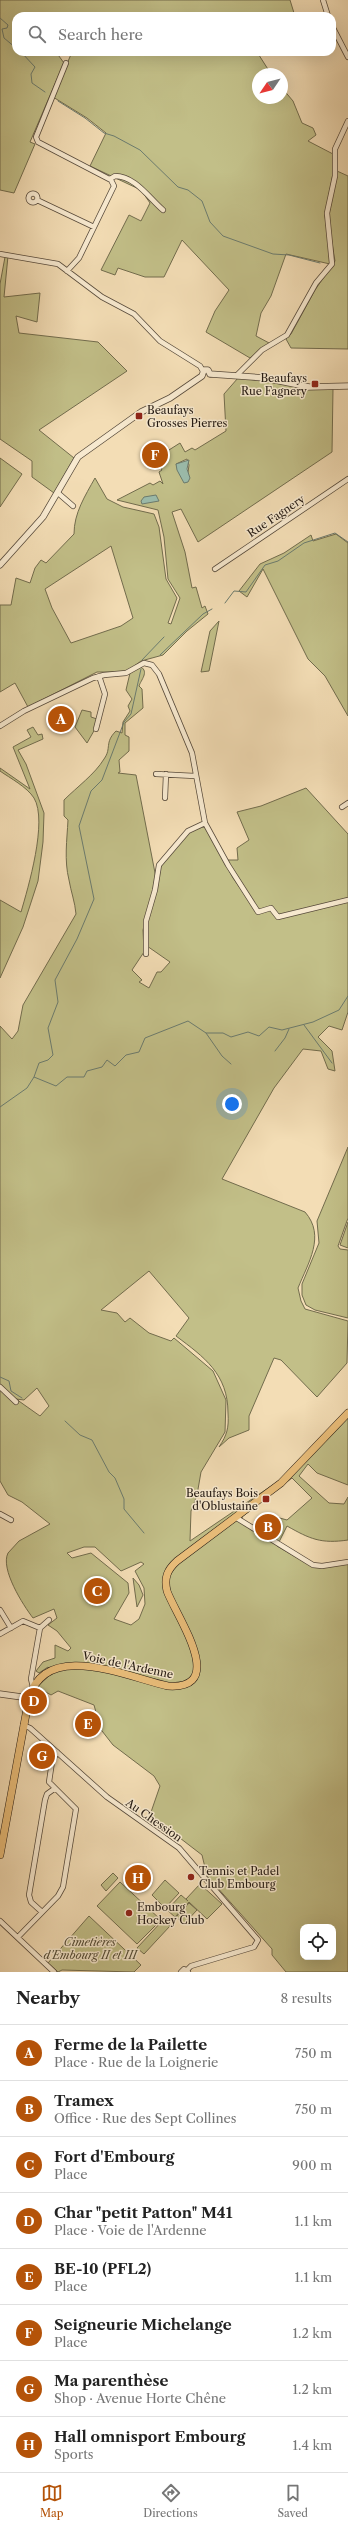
<!DOCTYPE html>
<html lang="en">
<head>
<meta charset="utf-8">
<style>
	:root { --surface:#fff; --page:#f6f6f6; --text:#222; --muted:#767676; --line:#e0e0e0; --accent:#b45309 }
	body { margin:0; font-family:"Libre Caslon Text",serif; background:var(--page); color:var(--text) }
	.controls { position:absolute; right:12px; bottom:12px; display:grid; overflow:hidden; border-radius:8px; box-shadow:0 4px 16px #0002 }
	.controls button { width:36px; height:36px; display:grid; place-items:center; padding:0; border:0; border-bottom:1px solid var(--line); background:var(--surface); color:var(--text); font:20px sans-serif }
	.compass { position:absolute; left:252px; top:68px; width:36px; height:36px; border-radius:50%; background:var(--surface); box-shadow:0 4px 16px #0002; rotate:235deg }
	.you { position:absolute; left:232px; top:1104px; width:14px; height:14px; margin:-10px; border:3px solid #fff; border-radius:50%; background:#1a73e8; box-shadow:0 0 0 6px #1a73e833 }
	.badge { display:grid; place-items:center; width:26px; height:26px; border-radius:50%; background:var(--accent); color:#fff; font-size:13px; font-weight:700 }
	.pin { position:absolute; translate:-50% -50%; border:2px solid #fff; box-shadow:0 1px 4px #0006 }
	.list { margin:0; padding:0; list-style:none }
	h2 { display:flex; justify-content:space-between; align-items:center; height:52px; margin:0; padding:0 16px; font-size:17px }
	h2 small { font-size:13px; font-weight:400; color:var(--muted) }
	.list li { display:grid; grid-template-columns:26px 1fr auto; gap:12px; align-items:center; box-sizing:border-box; height:56px; padding:0 16px; border-top:1px solid var(--line) }
	.list b { display:block; font-size:15px; white-space:nowrap }
	.list p { margin:0; font-size:13px; white-space:nowrap; color:var(--muted) }
	.list em { font-size:13px; font-style:normal; color:var(--muted) }
	.icon { flex:none; width:22px; height:22px; fill:none; stroke:currentColor; stroke-width:2; stroke-linecap:round; stroke-linejoin:round }
	.map { position:relative; flex:none; width:348px; height:1972px; overflow:hidden }
	.search { position:absolute; background:var(--surface); box-shadow:0 4px 16px #0002; left:12px; right:12px; top:12px; height:44px; display:flex; align-items:center; gap:10px; box-sizing:border-box; padding:0 14px; border-radius:12px; color:var(--muted); font-size:15px }
	.sheet { height:500px; background:var(--surface) }
	nav { display:flex; justify-content:space-around; align-items:center; box-sizing:border-box; height:56px; border-top:1px solid var(--line); background:var(--surface); font-size:11px; color:var(--muted) }
	nav a { display:grid; justify-items:center; gap:2px }
	nav .on { color:var(--accent) }
	.map>svg:first-child { display:block }
</style>
</head>
<body>
<div class="map">
<svg width="348" height="1972" viewBox="0 0 348 1972">
	<rect width="100%" height="100%" fill="#f3ddb5"/>
	<filter id="stains"><feTurbulence type="fractalNoise" baseFrequency=".005" numOctaves="4"/><feColorMatrix values="0 0 0 0 .2 0 0 0 0 .09 0 0 0 0 .02 0 0 0 .5 -.17"/></filter>
	<radialGradient id="worn" r=".72"><stop offset=".6" stop-color="#630" stop-opacity="0"/><stop offset="1" stop-color="#630" stop-opacity=".3"/></radialGradient>
	<!-- green -->
	<path fill="#c2bf88" stroke="#726c4d" fill-rule="evenodd" d="M0 0H290L294 13 289 16H16V52H56L64 63 30 142 35 144 14 193 0 190Z
		M72 52H257L271 74H258V98H282V88L293 101 302 123 313 128 316 135 308 141 333 154V174L325 216 331 259 330 264 286 254 271 296 261 313 256 336 271 344 250 358 206 332 215 311 229 290 182 240 164 277H145L118 268 115 275 101 270 129 215 141 221 150 203 141 190 90 166 106 133 87 118 53 97Z
		M337 171 348 176V349L291 348 286 339 291 334 315 290 335 261 328 219Z
		M8 256 4 297 40 293 37 322 16 316 19 333 98 342 127 371 39 430 74 458 54 493 32 477V461L0 439V284L5 257Z
		M238 378C270 381 300 389 333 389L332 452 198 542 181 509 172 512 185 552 192 588 196 587 202 608 205 606 208 614 187 631 163 655 141 661 126 672H97L28 707 15 683 0 692V605H11L16 578 30 583 35 568 41 560 46 563 74 534C74 513 85 496 95 478L107 499 123 507 154 514 159 527 166 579 177 598 168 623 171 624 180 598 168 579 164 537 158 510 117 500 150 483 153 485 160 481 163 484 159 472 162 470 159 465 161 455 180 443 185 452 192 448 195 450 226 431 224 394ZM187 459 189 465 187 480 176 464ZM111 546 133 618 121 626 71 643 52 608 45 589Z
		M0 458 22 474 0 507Z
		M336 534 348 543V716L325 676 308 659 263 569 247 597 239 591 260 564 284 553 311 535 313 541Z
		M219 621 209 671 201 672 210 631Z
		M141 667C149 672 141 680 139 686L142 689 143 708 125 723V735L129 737V751L119 760 120 772 118 773 136 775 156 878 143 930 144 952 132 970 142 980 139 982 149 988 157 972H161L170 962 147 946 146 923 159 869C167 853 187 827 206 827L233 878 257 912 227 860H238L237 848 249 840 237 812 261 806 306 788 348 834V1012L342 1030 329 1026 318 1037 332 1051 335 1071 328 1069 321 1051 303 1049 274 1088 222 1179 305 1212C326 1236 308 1263 298 1288L301 1301 305 1309 348 1321 347 1363 317 1397 281 1360 274 1358 249 1416V1430L229 1438 219 1447C227 1435 229 1428 228 1413 228 1374 204 1357 176 1336L189 1318 149 1271 101 1310 117 1313 125 1322 130 1318 149 1333 171 1341 174 1338 213 1371 226 1400 225 1432 201 1472 197 1495 191 1511 190 1541 280 1480 348 1415V1485L317 1473 308 1464 299 1476 329 1503 344 1504 348 1497V1540C321 1544 310 1539 287 1526L277 1546 313 1567 348 1564V1972H286L272 1955V1949L207 1876 202 1855 150 1815 160 1786 154 1776 113 1745 95 1722 97 1716 94 1705 58 1691 51 1695 37 1687 52 1673 48 1667 39 1673 36 1671 43 1662 55 1658V1645L68 1651 71 1648 57 1631 48 1625 57 1618 54 1609 33 1618C23 1605 0 1569 8 1553L19 1541 50 1524 22 1502 8 1495 0 1481V1026L12 1039 18 1031 23 1005 76 914C75 902 71 892 69 880 64 860 67 840 68 820L64 816V800C77 787 95 774 104 759 112 748 104 743 116 731L122 733 123 722 130 711 128 706 132 699 126 690 130 673ZM37 1388 49 1406 40 1416 16 1399 24 1400ZM292 1478 312 1498 287 1520 276 1517 267 1535 244 1522 242 1517ZM84 1547H95L121 1571 141 1562 144 1564 135 1571 144 1588 145 1604 139 1619 131 1625 114 1619 129 1593 128 1583 91 1553 72 1558 67 1553ZM303 1927H333V1957H303Z
		M82 710 91 712V717L97 719 95 729 87 743 75 727Z
		M33 727 38 735 42 734 43 739 18 750 26 764 44 813 43 842 38 881 23 927 0 978V900L21 912C28 888 48 821 34 798 27 787 10 778 0 771V768L30 789 13 747 31 737 27 730Z
		M348 1147V1218L338 1246 340 1249 348 1250V1318L315 1310 306 1305 302 1295V1284L319 1243 317 1221Z
		M348 1222V1248L340 1245Z
		M133 1578 139 1585 143 1595 137 1607Z
		M113 1873 118 1878 106 1891 101 1885Z
		M165 1880 179 1893 165 1908 152 1895Z
		M120 1882 161 1920 137 1944 97 1906Z
		M200 1884 222 1904 207 1919 189 1902 175 1917 167 1910 181 1895 188 1901 186 1899Z
		M189 1903 197 1910 184 1924 176 1917Z
		M89 1916 141 1965 134 1972 62 1970 58 1972 48 1963Z
		M163 1920 170 1926 144 1954 137 1948Z"/>
	<!-- water -->
	<path fill="#9bbcac" stroke="#6b7b6e" d="M189 460 187 469 190 478 188 482 184 483 177 470 176 464Z
		M156 495 159 501 142 504 141 501 144 497Z"/>
	<g fill="none" stroke-linecap="round" stroke-linejoin="round">
		<!-- stream -->
		<path stroke="#6b7b6e" stroke-width="1" d="M0 18 8 25 7 28 2 29 4 38 16 48
			M21 52 35 67 31 74 32 83 45 92
			M58 101 85 118 104 133 114 136 140 150 178 187 188 190 202 201 210 222 223 236 273 254 289 255 320 263
			M225 603 234 591 246 592 265 565 278 561 304 543 335 533 348 542
			M160 655 203 614 212 609
			M142 660 164 637
			M304 1025 332 1063
			M206 1033 222 1056 231 1064
			M275 1051 285 1038 289 1029
			M34 1077 39 1063 48 1060 53 1055 48 1028 58 1002 55 980 77 939 94 899 79 826 91 791 102 780 124 722 131 714 141 669
			M0 1107 27 1088 34 1077 56 1086 67 1077H84L87 1071 102 1067 107 1060 115 1066 126 1055 139 1052 145 1038 188 1021 206 1033H223L231 1037 248 1032 259 1036 269 1027 282 1030 313 1022 339 1010 348 996
			M0 1377 9 1381 11 1391 22 1398
			M65 1421 80 1435 92 1440 109 1472 115 1478 124 1499V1509L144 1533"/>
		<!-- minor casing -->
		<g stroke="#574a3b" stroke-width="6">
			<path id="minor" d="M323 0 328 16
				M332 26 348 57
				M66 63 36 137 38 142 111 180 114 186 79 258 67 271
				M110 179 115 176C135 176 149 198 163 210
				M28.5 198a4.5 4.5 0 1 1 9 0a4.5 4.5 0 1 1-9 0Z
				M37 200 94 227
				M0 254 58 264 102 297 134 314 160 341 200 366 203 371
				M237 375 262 350 287 335 316 283 332 264 327 213 335 176V149L348 121
				M58 493 73 506
				M215 569 348 479
				M0 726 24 711 93 678 104 675 126 673 144 663 152 665 159 674 192 753 205 823 228 865 258 912 271 908 278 917 348 900
				M96 729 105 694 99 676
				M156 774 195 776
				M165 798 166 774
				M342 807 348 803
				M146 954V921L155 890 159 865 188 831 205 823
				M0 1387 16 1402
				M0 1514 11 1520
				M235 1517 313 1565 322 1566 348 1562
				M0 1610 11 1628
				M0 1634 23 1621 40 1628
				M33 1687 31 1679 40 1628 49 1620
				M23 1725 30 1728 107 1797 179 1848 258 1940 254 1947 191 1966 187 1970
				M42 1912 31 1902 29 1895 45 1800 47 1794 54 1789
				M0 1921 54 1972
				M18 1937 58 1896 63 1887 76 1809 49 1782 52 1762 57 1752
				M181 1972 184 1969 188 1972"/>
		</g>
		<!-- tertiary casing -->
		<g stroke="#574a3b" stroke-width="7">
			<path id="tertiary" d="M210 374 265 378 309 387 348 386
				M0 565 43 517 78 457 141 412 170 398 202 376 204 370H208L210 374
				M0 1694 29 1698"/>
		</g>
		<!-- primary casing -->
		<g stroke="#231912" stroke-width="8">
			<path id="primary" d="M0 1855 29 1698C46 1639 127 1677 168 1686 229 1690 176 1616 167 1591 164 1578 167 1570 177 1561L281 1483 348 1413"/>
		</g>
		<!-- minor -->
		<use href="#minor" stroke="#f7e9cf" stroke-width="4.5"/>
		<!-- tertiary -->
		<use href="#tertiary" stroke="#f7e9cf" stroke-width="5.5"/>
		<!-- primary -->
		<use href="#primary" stroke="#eabe7a" stroke-width="7"/>
	</g>
	<!-- markers -->
	<g fill="#8f2418" stroke="#f7e9cf" stroke-width="1.5">
		<rect x="311" y="380" width="8" height="8" rx="2"/>
		<rect x="135" y="412" width="8" height="8" rx="2"/>
		<rect x="262" y="1495" width="8" height="8" rx="2"/>
		<circle cx="191" cy="1877" r="4"/>
		<circle cx="129" cy="1913" r="4"/>
	</g>
	<g text-anchor="middle" stroke-width="3" stroke-linejoin="round" paint-order="stroke">
		<!-- poi labels -->
		<g font-size="11" fill="#231912" stroke="#f7e9cf" text-anchor="start">
			<text x="307" y="382" text-anchor="end">Beaufays<tspan x="307" dy="13">Rue Fagnery</tspan></text>
			<text x="147" y="414">Beaufays<tspan x="147" dy="13">Grosses Pierres</tspan></text>
			<text x="258" y="1497" text-anchor="end">Beaufays Bois<tspan x="258" dy="13">d'Oblustaine</tspan></text>
			<text x="199" y="1875">Tennis et Padel<tspan x="199" dy="13">Club Embourg</tspan></text>
			<text x="137" y="1911">Embourg<tspan x="137" dy="13">Hockey Club</tspan></text>
		</g>
		<!-- street labels -->
		<g font-size="11" fill="#231912" stroke="#f7e9cf">
			<text transform="translate(276 516) rotate(-34)" y="4">Rue Fagnery</text>
			<text transform="translate(128 1665) rotate(12)" y="4">Voie de l'Ardenne</text>
			<text transform="translate(154 1820) rotate(35)" y="4">Au Chession</text>
		</g>
		<!-- park labels -->
		<g font-size="11" font-style="italic" fill="#534b35" stroke="#f7e9cf">
			<text x="90" y="1946">Cimetières<tspan x="90" dy="13">d'Embourg II et III</tspan></text>
		</g>
	</g>
	<rect width="100%" height="100%" filter="url(#stains)"/>
	<rect width="100%" height="100%" fill="url(#worn)"/>
</svg>
<div class="controls">
<button><svg class="icon" aria-label="locate" viewBox="0 0 24 24"><circle cx="12" cy="12" r="6"/><path d="M12 2v4M12 18v4M2 12h4M18 12h4"/></svg></button>
</div>
<svg class="compass" viewBox="-18 -18 36 36"><path d="M0-13l5 13h-10z" fill="#e53935"/><path d="M0 13l5-13h-10z" fill="#767676"/></svg>
<div class="you"></div>
<div class="pin badge" style="left:61px;top:719px">A</div>
<div class="pin badge" style="left:268px;top:1527px">B</div>
<div class="pin badge" style="left:97px;top:1591px">C</div>
<div class="pin badge" style="left:34px;top:1701px">D</div>
<div class="pin badge" style="left:88px;top:1724px">E</div>
<div class="pin badge" style="left:155px;top:455px">F</div>
<div class="pin badge" style="left:42px;top:1756px">G</div>
<div class="pin badge" style="left:138px;top:1878px">H</div>
<div class="search"><svg class="icon" aria-label="search" viewBox="0 0 24 24"><circle cx="10" cy="10" r="6"/><path d="M15 15l6 6"/></svg>Search here</div>
</div>
<section class="sheet">
<h2>Nearby<small>8 results</small></h2>
<ul class="list">
<li><span class="badge">A</span><div><b>Ferme de la Pailette</b><p>Place · Rue de la Loignerie</p></div><em>750 m</em></li>
<li><span class="badge">B</span><div><b>Tramex</b><p>Office · Rue des Sept Collines</p></div><em>750 m</em></li>
<li><span class="badge">C</span><div><b>Fort d'Embourg</b><p>Place</p></div><em>900 m</em></li>
<li><span class="badge">D</span><div><b>Char &quot;petit Patton&quot; M41</b><p>Place · Voie de l'Ardenne</p></div><em>1.1 km</em></li>
<li><span class="badge">E</span><div><b>BE-10 (PFL2)</b><p>Place</p></div><em>1.1 km</em></li>
<li><span class="badge">F</span><div><b>Seigneurie Michelange</b><p>Place</p></div><em>1.2 km</em></li>
<li><span class="badge">G</span><div><b>Ma parenthèse</b><p>Shop · Avenue Horte Chêne</p></div><em>1.2 km</em></li>
<li><span class="badge">H</span><div><b>Hall omnisport Embourg</b><p>Sports</p></div><em>1.4 km</em></li>
</ul>
</section>
<nav>
<a class="on"><svg class="icon" aria-label="map" viewBox="0 0 24 24"><path d="M3 6l6-2 6 2 6-2v14l-6 2-6-2-6 2zM9 4v14M15 6v14"/></svg>Map</a>
<a><svg class="icon" aria-label="directions" viewBox="0 0 24 24"><path d="M12 3l9 9-9 9-9-9zM9 14v-3h6M13 9l2 2-2 2"/></svg>Directions</a>
<a><svg class="icon" aria-label="saved" viewBox="0 0 24 24"><path d="M7 4h10v16l-5-4-5 4z"/></svg>Saved</a>
</nav>
</body>
</html>
